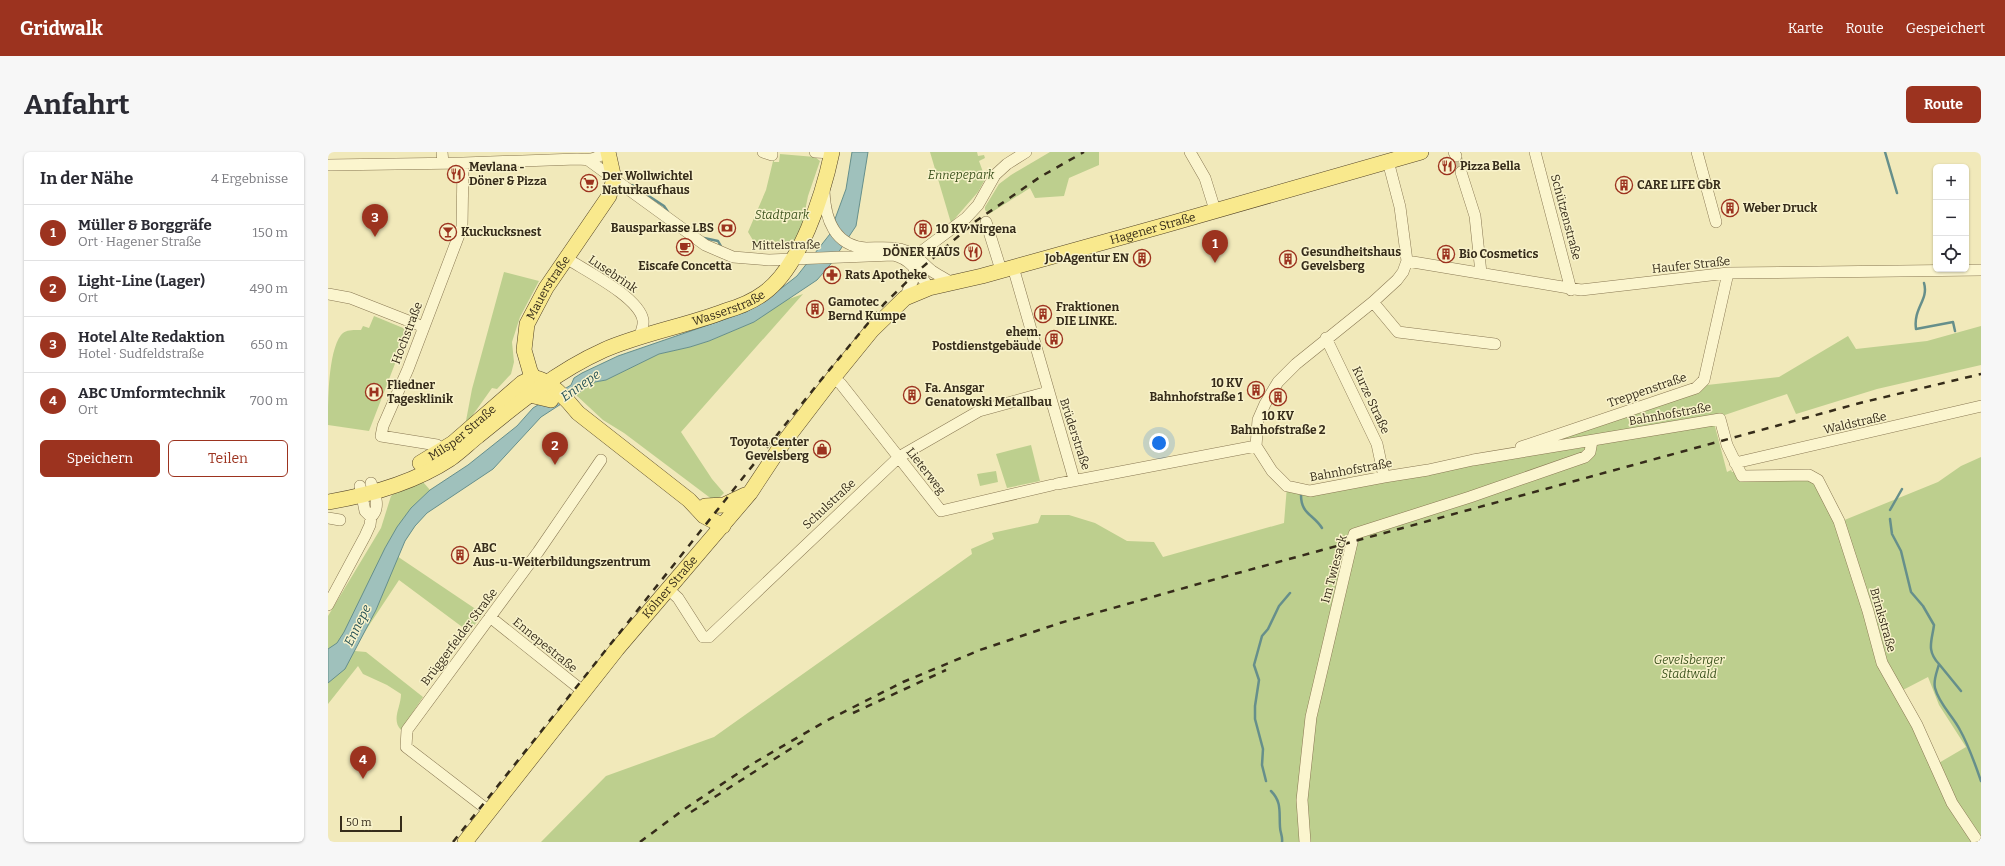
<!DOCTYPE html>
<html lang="de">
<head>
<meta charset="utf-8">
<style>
	:root { --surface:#fff; --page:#f7f7f7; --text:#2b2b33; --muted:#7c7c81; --line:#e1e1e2; --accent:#9c331f }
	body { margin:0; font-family:Bitter,serif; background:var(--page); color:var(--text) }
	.controls { position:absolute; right:12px; top:12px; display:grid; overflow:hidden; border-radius:6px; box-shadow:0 1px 3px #0004 }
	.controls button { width:36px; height:36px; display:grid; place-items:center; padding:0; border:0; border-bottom:1px solid var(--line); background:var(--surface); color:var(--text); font:20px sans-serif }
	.scale { position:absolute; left:12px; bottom:10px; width:62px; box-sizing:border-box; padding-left:4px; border:2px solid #362c1a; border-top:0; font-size:11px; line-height:14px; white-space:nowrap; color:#362c1a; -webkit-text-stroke:3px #f8f2ca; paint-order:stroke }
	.you { position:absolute; left:831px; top:291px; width:14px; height:14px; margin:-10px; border:3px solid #fff; border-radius:50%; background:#1a73e8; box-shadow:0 0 0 6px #1a73e833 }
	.badge { display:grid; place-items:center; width:26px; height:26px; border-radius:50%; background:var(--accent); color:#fff; font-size:13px; font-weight:700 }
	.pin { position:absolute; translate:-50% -33px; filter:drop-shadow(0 1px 2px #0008) }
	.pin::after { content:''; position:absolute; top:21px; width:14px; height:12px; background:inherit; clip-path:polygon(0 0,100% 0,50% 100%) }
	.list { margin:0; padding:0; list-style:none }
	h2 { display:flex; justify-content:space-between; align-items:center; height:52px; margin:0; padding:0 16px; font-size:17px }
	h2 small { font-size:13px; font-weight:400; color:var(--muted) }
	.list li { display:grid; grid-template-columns:26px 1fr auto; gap:12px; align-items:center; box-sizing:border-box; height:56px; padding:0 16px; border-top:1px solid var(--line) }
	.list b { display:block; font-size:15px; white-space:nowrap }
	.list p { margin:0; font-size:13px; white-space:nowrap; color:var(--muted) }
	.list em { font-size:13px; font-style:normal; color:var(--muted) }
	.actions { display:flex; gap:8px; padding:12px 16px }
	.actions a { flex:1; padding:9px 0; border:1px solid var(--accent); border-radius:6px; text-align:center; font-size:14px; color:var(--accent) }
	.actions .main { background:var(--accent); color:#fff }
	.icon { flex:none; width:22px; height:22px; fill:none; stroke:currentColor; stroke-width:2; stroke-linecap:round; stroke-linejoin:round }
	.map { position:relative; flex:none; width:1653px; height:690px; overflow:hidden; border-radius:6px }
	header { display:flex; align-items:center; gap:24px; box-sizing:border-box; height:56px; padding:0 20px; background:var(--accent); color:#fff }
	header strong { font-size:19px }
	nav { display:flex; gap:22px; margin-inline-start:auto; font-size:14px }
	.intro { display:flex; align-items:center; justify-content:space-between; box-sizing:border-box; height:96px; padding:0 24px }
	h1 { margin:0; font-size:28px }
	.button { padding:10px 18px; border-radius:6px; background:var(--accent); color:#fff; font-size:14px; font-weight:700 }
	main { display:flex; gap:24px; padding:0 24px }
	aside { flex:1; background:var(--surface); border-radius:6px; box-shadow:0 1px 3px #0004 }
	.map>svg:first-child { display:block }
</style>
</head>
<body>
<header>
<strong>Gridwalk</strong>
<nav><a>Karte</a><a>Route</a><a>Gespeichert</a></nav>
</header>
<div class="intro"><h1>Anfahrt</h1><a class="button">Route</a></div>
<main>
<aside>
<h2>In der Nähe<small>4 Ergebnisse</small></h2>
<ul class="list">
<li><span class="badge">1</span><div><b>Müller &amp; Borggräfe</b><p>Ort · Hagener Straße</p></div><em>150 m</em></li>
<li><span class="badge">2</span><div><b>Light-Line (Lager)</b><p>Ort</p></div><em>490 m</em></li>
<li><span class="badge">3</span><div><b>Hotel Alte Redaktion</b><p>Hotel · Sudfeldstraße</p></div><em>650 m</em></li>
<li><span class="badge">4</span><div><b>ABC Umformtechnik</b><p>Ort</p></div><em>700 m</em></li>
</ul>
<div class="actions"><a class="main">Speichern</a><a>Teilen</a></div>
</aside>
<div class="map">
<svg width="1653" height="690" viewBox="0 0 1653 690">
	<rect width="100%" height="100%" fill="#f1e9ba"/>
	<!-- green -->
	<path fill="#bdcf8e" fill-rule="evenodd" d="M602 0H649L650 4 656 3 657 6 651 9 655 20 660 18V22L650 40 623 71Z
		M722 0H771V13L741 26 736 44 707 46 702 36 661 62 657 58V55L671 32 683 23Z
		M452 2 487 5 492 9 480 44 478 54V67L465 98 435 92 429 95 420 80 438 38 446 5V10H451Z
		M176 120 211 129 192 165 184 190 186 210 183 222 169 237 164 236 137 274 144 237Z
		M475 142 353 280 384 327 396 341 391 346 385 348 296 281 275 268 248 243 267 230 278 228 331 202 362 195 381 189 426 170 458 148Z
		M46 164 80 178 41 279 0 273C0 250 0 200 13 183 18 177 26 178 33 178L35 174 41 176Z
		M1653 174V213L1549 237 1468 262 1459 242 1385 267 1399 320 1403 318 1404 320 1481 321 1514 369 1610 330 1633 314 1653 305V690H213L278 624 386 585 644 402 643 397 666 387 664 381 710 371 713 363H741L767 371 799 389 826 390 835 405 956 371 959 334 971 338 1164 305 1370 234 1451 225 1520 184 1528 197 1599 189ZM1600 525 1611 553 1638 595 1609 612 1573 539Z
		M703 293 712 329 679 336 668 302Z
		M668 319 670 330 652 334 649 322Z
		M95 330 102 338C83 356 70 373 57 396L155 462 141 480 71 428 26 496 27 499 38 500 95 545 73 578C63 568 73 555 73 542L59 533 35 522 30 514 0 552V464L53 376 63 344 68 340Z"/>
	<!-- water -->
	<path fill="#9fc1bc" stroke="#668f8b" d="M524 0H540L528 74 502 113 489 128 426 170 381 189 362 195 331 202 278 228 267 230 213 265 165 317 99 361 87 374 77 389 48 458 17 517 0 531V497L9 491 16 480 57 396 69 375 83 356 102 338 140 313 189 274 205 256 243 233 246 226 254 221 290 204 418 160 437 149 469 124 509 73 507 67 518 37Z"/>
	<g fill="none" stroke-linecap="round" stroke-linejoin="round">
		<!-- stream -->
		<path stroke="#668f8b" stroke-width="2.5" d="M1557 0 1569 41
			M304 33 336 54 340 60
			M376 86 390 89 394 96
			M1596 131C1601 148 1585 156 1588 177L1625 170 1627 179
			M973 343C973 362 985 362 994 376
			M1562 358 1574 337
			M1562 367 1564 382 1573 399 1583 440 1595 454 1606 473C1604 489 1598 498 1611 512 1609 520 1605 528 1607 536 1611 552 1625 564 1632 578 1641 594 1647 612 1653 629
			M1611 512 1633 539
			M938 629 934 613 935 597 927 567V554L931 528 926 513 934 484 940 477 951 454 962 441
			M943 639C954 650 951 660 952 675 952 680 955 685 954 690"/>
		<!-- minor-tunnel -->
		<path stroke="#ccc39a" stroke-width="11" stroke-dasharray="11 5.5" stroke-linecap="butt" d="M1128 4 1133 20"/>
		<!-- minor casing -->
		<g stroke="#897853" stroke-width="12">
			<path id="minor" d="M114 0 115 11
				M435 0 444 3V0
				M487 0 504 1
				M862 0 877 26 887 58
				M1126 0 1128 4
				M1207 0 1243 138
				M1369 0 1388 70
				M260 8 377 93 405 105 441 108 565 103C583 107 591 121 601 136
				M1060 9 1072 55 1079 109 1075 120 1069 128 1045 150 968 212 950 230 937 252 930 268 928 294 944 319 959 334 982 339 1056 325 1100 318 1145 308 1392 267 1399 293 1414 324 1481 323 1490 328 1511 369 1540 459 1554 511 1589 573 1624 651 1650 690
				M0 13 135 11 249 7C260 8 268 8 276 0
				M1133 20 1147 64 1153 121
				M496 39C497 66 506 94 538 96 553 96 567 94 581 100 590 104 596 113 604 119 610 123 616 126 622 130
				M658 70 673 118
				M238 106C258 119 311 145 315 168 316 174 313 180 311 186
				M582 108 638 66 650 53 667 23 679 12 698 0
				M1079 109 1253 138 1400 121 1653 118
				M685 115 746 327
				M0 142 22 146 96 175
				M577 146 587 123 586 115
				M1045 150 1070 180 1167 192
				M998 186 1049 292 1056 325
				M505 226 513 232 613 359 724 333
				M1193 295 1368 236 1376 228 1400 121
				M118 301 109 293 53 284 55 274 80 217 134 75 135 11
				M1407 311 1653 254
				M729 332 928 294
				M32 334 37 359 43 365
				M0 366 12 368
				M339 436 350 446 375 485H381L571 305 651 259 720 240
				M0 453 37 384 42 373 43 365C53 356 47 342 43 331
				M162 465 256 540
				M161 659 78 595 79 578 210 400 273 308
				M977 690 974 648 983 565 1026 382 1142 345 1257 305 1262 300 1264 289"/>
		</g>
		<!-- major casing -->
		<g stroke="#554529" stroke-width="16">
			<g id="major">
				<path id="s1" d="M210 234 202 219 196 198 199 172 218 136 281 44 286 27 280 0"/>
				<path d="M202 243 223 248"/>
				<path id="s2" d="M92 311 125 291 194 231C198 229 202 227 206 226 219 225 242 251 250 261L361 348 376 364 395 374"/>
				<path id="s3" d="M0 350C42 343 87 330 122 307 132 300 141 291 150 284 189 252 229 219 276 198 315 181 358 174 397 159 411 155 424 150 436 141 472 115 495 43 504 0"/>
				<path d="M377 354 396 353 417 343"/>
				<path id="s4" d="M137 690 289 497 422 341 453 294 505 226 544 178 577 146 601 136 654 124 834 74 1093 0"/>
			</g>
		</g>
		<!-- minor -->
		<use href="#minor" stroke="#fbf5ce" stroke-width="11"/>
		<!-- major -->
		<use href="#major" stroke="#f9e98d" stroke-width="15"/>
		<!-- rail -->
		<path stroke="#362c1a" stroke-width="2.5" stroke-dasharray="7 7" stroke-linecap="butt" d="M525 561 618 518
			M363 660 475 589
			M125 690 488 234 556 152 590 119 648 69 712 25 756 0
			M312 690 355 658 424 612 498 569 575 530 652 498 732 471 888 427 1532 251 1653 222"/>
	</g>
	<!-- icons -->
	<defs>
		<g id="restaurant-ring" transform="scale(0.9)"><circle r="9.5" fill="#f8f2ca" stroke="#9c331f" stroke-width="1.5"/><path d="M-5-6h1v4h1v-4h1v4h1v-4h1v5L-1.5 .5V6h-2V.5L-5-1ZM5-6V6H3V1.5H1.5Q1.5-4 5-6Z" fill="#9c331f"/></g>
		<g id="supermarket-ring" transform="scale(0.9)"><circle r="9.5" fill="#f8f2ca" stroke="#9c331f" stroke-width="1.5"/><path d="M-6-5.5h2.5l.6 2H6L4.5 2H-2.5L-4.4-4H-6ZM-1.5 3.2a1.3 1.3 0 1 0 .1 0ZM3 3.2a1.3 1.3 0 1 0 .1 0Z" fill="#9c331f"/></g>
		<g id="building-ring" transform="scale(0.9)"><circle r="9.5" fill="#f8f2ca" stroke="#9c331f" stroke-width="1.5"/><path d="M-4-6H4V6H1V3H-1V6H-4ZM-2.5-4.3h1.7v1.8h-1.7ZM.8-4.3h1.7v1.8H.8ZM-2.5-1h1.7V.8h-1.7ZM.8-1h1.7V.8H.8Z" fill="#9c331f"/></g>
		<g id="bank-ring" transform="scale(0.9)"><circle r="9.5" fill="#f8f2ca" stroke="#9c331f" stroke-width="1.5"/><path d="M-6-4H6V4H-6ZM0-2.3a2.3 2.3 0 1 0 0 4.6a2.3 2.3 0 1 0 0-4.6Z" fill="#9c331f"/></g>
		<g id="bar-ring" transform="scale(0.9)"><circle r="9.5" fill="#f8f2ca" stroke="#9c331f" stroke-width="1.5"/><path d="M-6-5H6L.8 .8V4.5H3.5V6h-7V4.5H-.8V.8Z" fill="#9c331f"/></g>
		<g id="cafe-ring" transform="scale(0.9)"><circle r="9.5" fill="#f8f2ca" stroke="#9c331f" stroke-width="1.5"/><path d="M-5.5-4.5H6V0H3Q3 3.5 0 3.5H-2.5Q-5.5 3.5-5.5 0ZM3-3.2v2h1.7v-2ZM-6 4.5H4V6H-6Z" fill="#9c331f"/></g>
		<g id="pharmacy-ring" transform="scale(0.9)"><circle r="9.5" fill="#f8f2ca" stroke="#9c331f" stroke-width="1.5"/><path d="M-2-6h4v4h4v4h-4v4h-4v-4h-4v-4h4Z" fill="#9c331f"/></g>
		<g id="hospital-ring" transform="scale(0.9)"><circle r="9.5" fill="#f8f2ca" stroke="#9c331f" stroke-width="1.5"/><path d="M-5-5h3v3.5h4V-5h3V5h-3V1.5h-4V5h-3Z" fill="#9c331f"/></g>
		<g id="shop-ring" transform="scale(0.9)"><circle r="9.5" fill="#f8f2ca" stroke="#9c331f" stroke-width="1.5"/><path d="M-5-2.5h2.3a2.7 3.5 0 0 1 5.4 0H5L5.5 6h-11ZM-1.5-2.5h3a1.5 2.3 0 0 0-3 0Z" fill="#9c331f"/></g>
	</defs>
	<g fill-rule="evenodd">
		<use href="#restaurant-ring" x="1119" y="14"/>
		<use href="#restaurant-ring" x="128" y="22"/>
		<use href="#supermarket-ring" x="261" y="31"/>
		<use href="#building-ring" x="1296" y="33"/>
		<use href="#building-ring" x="1402" y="56"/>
		<use href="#bank-ring" x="399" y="76"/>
		<use href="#building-ring" x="595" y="77"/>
		<use href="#bar-ring" x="120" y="80"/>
		<use href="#cafe-ring" x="357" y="95"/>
		<use href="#restaurant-ring" x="645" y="100"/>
		<use href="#building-ring" x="1118" y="102"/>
		<use href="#building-ring" x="814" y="106"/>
		<use href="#building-ring" x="960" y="107"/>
		<use href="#pharmacy-ring" x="504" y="123"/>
		<use href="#building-ring" x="487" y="157"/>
		<use href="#building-ring" x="715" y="162"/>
		<use href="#building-ring" x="726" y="187"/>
		<use href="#building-ring" x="928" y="238"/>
		<use href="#hospital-ring" x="46" y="240"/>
		<use href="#building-ring" x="584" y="243"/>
		<use href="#building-ring" x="950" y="245"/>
		<use href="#shop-ring" x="494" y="297"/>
		<use href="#building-ring" x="132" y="403"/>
	</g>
	<g text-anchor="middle" stroke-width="3" stroke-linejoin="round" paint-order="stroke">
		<!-- poi labels -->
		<g font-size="12" font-weight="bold" fill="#362c1a" stroke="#f8f2ca" text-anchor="start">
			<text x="1132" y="18">Pizza Bella</text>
			<text x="141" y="19">Mevlana -<tspan x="141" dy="14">Döner &amp; Pizza</tspan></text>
			<text x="274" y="28">Der Wollwichtel<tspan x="274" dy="14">Naturkaufhaus</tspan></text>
			<text x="1309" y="37">CARE LIFE GbR</text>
			<text x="1415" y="60">Weber Druck</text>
			<text x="386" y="80" text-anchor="end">Bausparkasse LBS</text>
			<text x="608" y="81">10 KV Nirgena</text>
			<text x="133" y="84">Kuckucksnest</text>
			<text x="632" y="104" text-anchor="end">DÖNER HAUS</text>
			<text x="973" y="104">Gesundheitshaus<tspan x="973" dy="14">Gevelsberg</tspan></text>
			<text x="1131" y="106">Bio Cosmetics</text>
			<text x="801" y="110" text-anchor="end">JobAgentur EN</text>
			<text x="357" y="118" text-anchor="middle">Eiscafe Concetta</text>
			<text x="517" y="127">Rats Apotheke</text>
			<text x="500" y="154">Gamotec<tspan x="500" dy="14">Bernd Kumpe</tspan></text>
			<text x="728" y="159">Fraktionen<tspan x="728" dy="14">DIE LINKE.</tspan></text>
			<text x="713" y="184" text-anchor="end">ehem.<tspan x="713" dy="14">Postdienstgebäude</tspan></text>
			<text x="915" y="235" text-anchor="end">10 KV<tspan x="915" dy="14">Bahnhofstraße 1</tspan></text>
			<text x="59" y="237">Fliedner<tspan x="59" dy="14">Tagesklinik</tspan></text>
			<text x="597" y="240">Fa. Ansgar<tspan x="597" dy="14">Genatowski Metallbau</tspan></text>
			<text x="950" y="268" text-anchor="middle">10 KV<tspan x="950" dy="14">Bahnhofstraße 2</tspan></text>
			<text x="481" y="294" text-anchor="end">Toyota Center<tspan x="481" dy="14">Gevelsberg</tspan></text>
			<text x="145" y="400">ABC<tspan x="145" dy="14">Aus-u-Weiterbildungszentrum</tspan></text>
		</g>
		<!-- park labels -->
		<g font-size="12" font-style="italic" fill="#3e541f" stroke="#f8f2ca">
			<text x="633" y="27">Ennepepark</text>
			<text x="454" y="67">Stadtpark</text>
			<text x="1361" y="512">Gevelsberger<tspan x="1361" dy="14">Stadtwald</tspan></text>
		</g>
		<!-- street labels -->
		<g font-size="12" fill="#362c1a" stroke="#f8f2ca">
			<text transform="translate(1238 65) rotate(75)" y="4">Schützenstraße</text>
			<text dy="4" stroke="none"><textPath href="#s4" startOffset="958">Hagener Straße</textPath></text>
			<text transform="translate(458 93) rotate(-1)" y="4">Mittelstraße</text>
			<text transform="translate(1363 113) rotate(-6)" y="4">Haufer Straße</text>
			<text transform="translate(285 122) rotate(34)" y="4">Lusebrink</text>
			<text dy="4" stroke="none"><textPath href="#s1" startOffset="107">Mauerstraße</textPath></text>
			<text dy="4" stroke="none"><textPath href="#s3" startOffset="451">Wasserstraße</textPath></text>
			<text transform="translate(79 181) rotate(-69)" y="4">Hochstraße</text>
			<text transform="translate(1319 238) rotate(-19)" y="4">Treppenstraße</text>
			<text transform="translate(1043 248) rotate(65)" y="4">Kurze Straße</text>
			<text transform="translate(1342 262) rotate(-10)" y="4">Bahnhofstraße</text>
			<text transform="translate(1527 271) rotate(-13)" y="4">Waldstraße</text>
			<text dy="4" stroke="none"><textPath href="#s2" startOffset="52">Milsper Straße</textPath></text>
			<text transform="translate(747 282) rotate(72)" y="4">Brüderstraße</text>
			<text transform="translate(1023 318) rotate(-10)" y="4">Bahnhofstraße</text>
			<text transform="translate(598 319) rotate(52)" y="4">Lieterweg</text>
			<text transform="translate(501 352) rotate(-43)" y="4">Schulstraße</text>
			<text transform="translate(1006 417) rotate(-75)" y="4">Im Twiesack</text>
			<text dy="4" stroke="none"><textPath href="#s4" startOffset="327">Kölner Straße</textPath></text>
			<text transform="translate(1555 468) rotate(74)" y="4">Brinkstraße</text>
			<text transform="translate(131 485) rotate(-53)" y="4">Brüggerfelder Straße</text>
			<text transform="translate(217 493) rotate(39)" y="4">Ennepestraße</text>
		</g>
		<!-- water labels -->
		<g font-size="13" font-style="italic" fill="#275357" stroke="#f8f2ca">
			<text transform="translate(252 233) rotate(-35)" y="5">Ennepe</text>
			<text transform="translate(29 473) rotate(-64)" y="5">Ennepe</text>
		</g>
	</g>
</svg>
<div class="controls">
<button>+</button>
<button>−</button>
<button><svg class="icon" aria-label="locate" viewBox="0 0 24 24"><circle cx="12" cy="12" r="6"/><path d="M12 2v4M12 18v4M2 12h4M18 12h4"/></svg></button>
</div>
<div class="scale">50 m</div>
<div class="you"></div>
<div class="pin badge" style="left:887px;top:111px">1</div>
<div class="pin badge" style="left:227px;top:313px">2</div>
<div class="pin badge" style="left:47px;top:85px">3</div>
<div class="pin badge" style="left:35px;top:627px">4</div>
</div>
</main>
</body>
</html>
